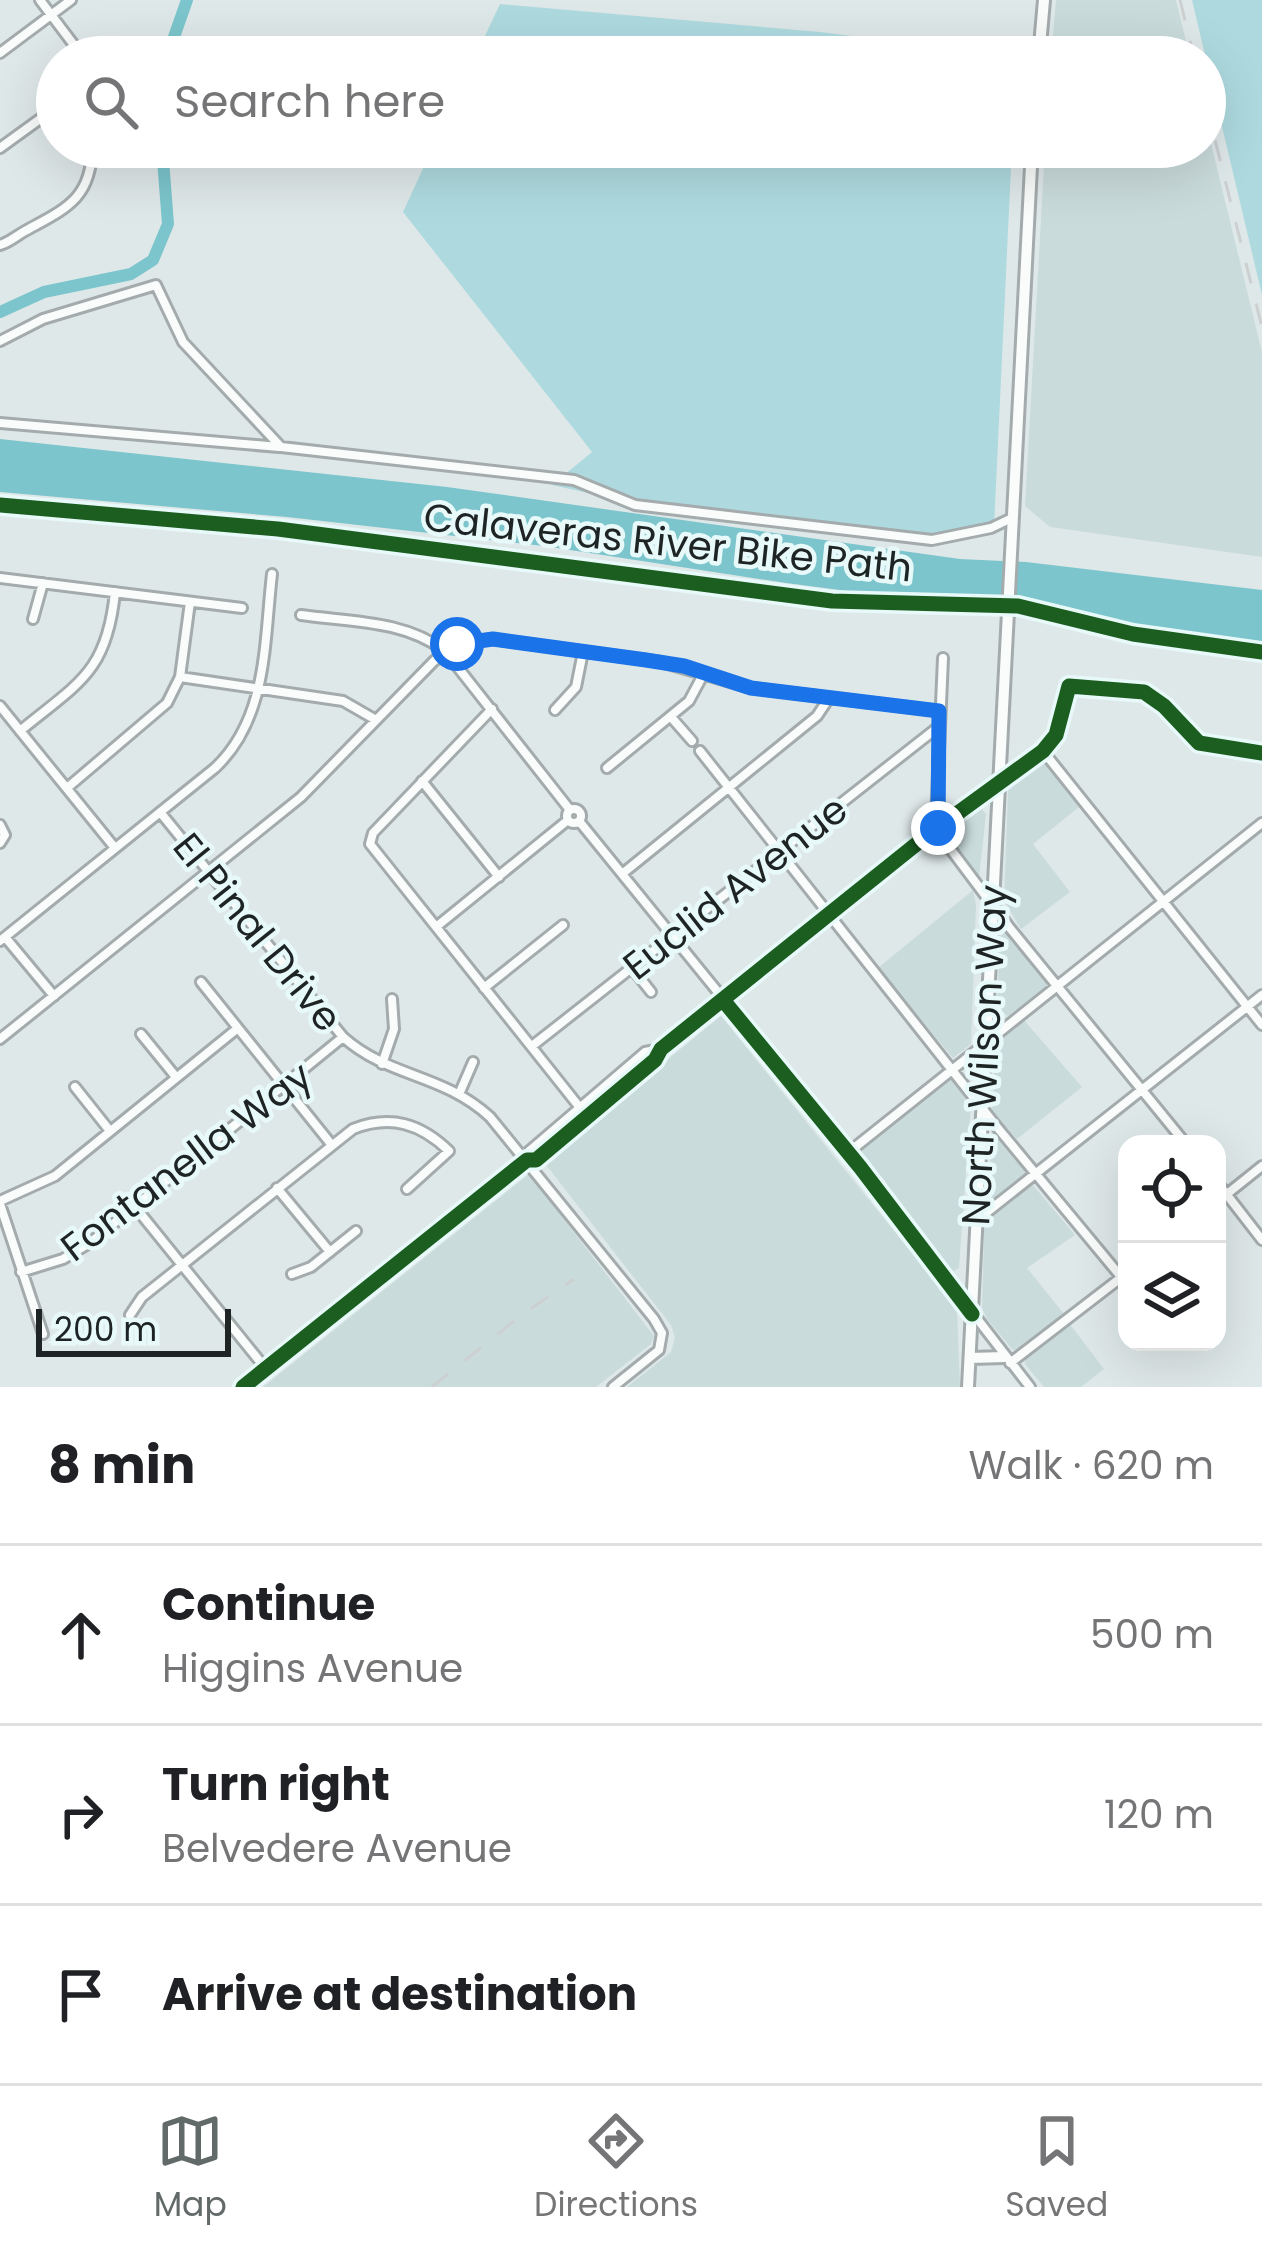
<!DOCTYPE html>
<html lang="en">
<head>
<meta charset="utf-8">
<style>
	:root { --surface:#fff; --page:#f6f6f6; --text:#202124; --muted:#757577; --line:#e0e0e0; --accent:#626969 }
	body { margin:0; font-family:Poppins,sans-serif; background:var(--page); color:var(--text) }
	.controls { position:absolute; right:36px; bottom:36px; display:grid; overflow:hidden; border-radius:24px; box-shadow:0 12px 48px #0002 }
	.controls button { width:108px; height:108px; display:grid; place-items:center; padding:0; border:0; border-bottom:3px solid var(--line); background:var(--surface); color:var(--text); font:60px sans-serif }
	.scale { position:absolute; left:36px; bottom:30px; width:195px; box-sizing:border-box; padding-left:12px; border:6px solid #1e2424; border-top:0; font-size:33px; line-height:42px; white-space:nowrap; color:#1e2424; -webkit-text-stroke:9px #e8f9fa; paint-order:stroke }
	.stop { position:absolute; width:36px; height:36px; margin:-27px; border:9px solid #1a73e8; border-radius:50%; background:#fff }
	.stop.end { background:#1a73e8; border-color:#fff; box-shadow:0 3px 12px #0008 }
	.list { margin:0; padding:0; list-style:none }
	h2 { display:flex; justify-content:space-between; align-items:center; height:156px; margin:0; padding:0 48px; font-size:51px }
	h2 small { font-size:39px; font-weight:400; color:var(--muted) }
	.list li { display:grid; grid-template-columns:78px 1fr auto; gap:36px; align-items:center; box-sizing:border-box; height:180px; padding:0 48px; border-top:3px solid var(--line) }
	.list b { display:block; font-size:45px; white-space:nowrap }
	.list p { margin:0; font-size:39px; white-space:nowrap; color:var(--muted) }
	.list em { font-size:39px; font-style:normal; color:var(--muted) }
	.icon { flex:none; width:66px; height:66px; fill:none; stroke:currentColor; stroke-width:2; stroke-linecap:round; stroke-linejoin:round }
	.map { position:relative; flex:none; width:1262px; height:1387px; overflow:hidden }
	.search { position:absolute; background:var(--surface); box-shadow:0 12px 48px #0002; left:36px; right:36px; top:36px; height:132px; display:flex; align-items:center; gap:30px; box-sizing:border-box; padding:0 42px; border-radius:66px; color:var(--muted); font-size:45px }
	.sheet { height:696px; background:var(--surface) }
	nav { display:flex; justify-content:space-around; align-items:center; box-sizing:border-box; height:168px; border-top:3px solid var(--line); background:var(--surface); font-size:33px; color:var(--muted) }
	nav a { display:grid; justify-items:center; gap:6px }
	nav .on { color:var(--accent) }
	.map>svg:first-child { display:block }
</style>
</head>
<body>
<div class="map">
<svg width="1262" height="1387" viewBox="0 0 1262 1387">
	<rect width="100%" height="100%" fill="#dfe8e9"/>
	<!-- built -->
	<path fill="#cadbdc" d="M1056 0H1176L1190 57H1051Z
		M1205 119 1262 352V557L1050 527 1025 506 1045 147H1205Z
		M1041 759 1079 807 1033 844 1070 892 1021 929 1004 901 1008 791 1012 780Z
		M974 808H981L986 814 979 878 943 835Z
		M973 890 976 905 971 1044 953 1058 878 968Z
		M1005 933 1015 940 1047 980V986L1008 1016 997 1008 1000 936Z
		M721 1016 957 1309 960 1387H627L671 1352 675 1338 671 1325 543 1161Z
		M1023 1019 1082 1087 1017 1139 992 1111 996 1042Z
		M949 1079 954 1080 971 1103 959 1268 951 1273 858 1158 859 1152Z
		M992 1131 1029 1168 1028 1174 995 1200H988Z
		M529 1174 654 1336 651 1344 596 1387H263Z
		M1033 1185 1075 1235 1027 1268 1064 1314 1019 1350H1013L987 1319 982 1308 984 1231 987 1219Z
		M1069 1323 1104 1369 1081 1387H1044L1025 1364V1358Z"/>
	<!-- green -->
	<path fill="#aedadf" d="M1192 0H1262V295Z
		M500 4 820 32 1017 57H475Z
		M433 147H1012L994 527 938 543 620 500 552 485 592 452 403 212Z"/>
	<!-- water -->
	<path fill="#7cc5cc" d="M0 439 447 487 960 559 1026 562 1262 590V645L786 583 544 546 287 517 0 492Z"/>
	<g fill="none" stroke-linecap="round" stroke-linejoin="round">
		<!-- river -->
		<path stroke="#7cc5cc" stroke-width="12" d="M167 57 187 0
			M0 312 44 292 131 274 153 260 168 224 162 147"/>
		<!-- minor casing -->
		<g stroke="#a4abac" stroke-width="14">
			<path id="minor" d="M40 0 83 57
				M0 53 71 0
				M0 148 40 119 57 112
				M0 245C10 242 16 236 25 231 65 209 92 199 92 147
				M0 341 43 319 156 285 183 342 281 447 574 480 635 505 932 540 991 528 1012 518
				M0 423 279 447
				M0 578 242 608
				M301 615C351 622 404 620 445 651L570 810
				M33 619 43 583
				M943 658 936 819 940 835 1009 927 1186 1144
				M180 677 343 701 376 720
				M0 706 115 848
				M492 709 373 833 370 844 581 1109
				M555 710 576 687 583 652
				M671 717 692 741
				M20 731C78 683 107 673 115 592
				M700 751 997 1127 1127 1284
				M1043 751 1262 1025
				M607 768 689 701 704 673
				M422 781 499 877
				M67 788 167 703 180 677 190 602
				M567 816a7 7 0 1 1 14 0a7 7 0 1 1-14 0Z
				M160 812 343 1037C389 1078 442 1073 490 1117L654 1319 662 1333 659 1350 613 1387
				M579 821 860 1167 1030 1387
				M0 825 5 835 0 843
				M622 874 817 716 829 698
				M436 927 568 820
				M5 937 54 996
				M0 941 215 768C268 718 264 643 272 574
				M633 969 651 992
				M201 982 331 1144
				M484 988 563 925
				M141 1034 176 1077
				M0 1039 301 797 434 661 457 644 492 639 661 662 751 688 939 711
				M532 1046 937 728
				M382 1064 394 1029 392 999
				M75 1087 110 1131
				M460 1092 473 1062
				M849 1152 1262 823
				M527 1159 528 1152 645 1052 661 1049
				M1217 1182 1262 1240
				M277 1188 330 1252
				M0 1201 55 1176 238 1028
				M1217 1202 1262 1166
				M0 1204 43 1334
				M136 1208 266 1369
				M977 1220 1262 995
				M21 1272 63 1259 91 1242 343 1037
				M292 1274 311 1267 356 1231
				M130 1315 142 1297 353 1129C391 1114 421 1124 449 1151L407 1189
				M1010 1363 1127 1273
				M243 1387 527 1160H536L655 1060 661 1049 929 834 1043 751 1056 735 1069 686 1144 692 1164 706 1199 743 1262 753"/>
		</g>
		<!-- major casing -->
		<g stroke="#a4abac" stroke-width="16">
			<path id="major" d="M1039 57 1044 0
				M970 1358 1005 1357
				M968 1387 1032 147"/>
		</g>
		<!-- minor -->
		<use href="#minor" stroke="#fafcfc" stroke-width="8"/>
		<!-- major -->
		<use href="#major" stroke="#fafcfc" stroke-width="10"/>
		<!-- rail -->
		<path stroke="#cdd0d0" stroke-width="3" stroke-dasharray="21 21" stroke-linecap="butt" d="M1180 0 1194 57
			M1205 100 1262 327
			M432 1387 523 1314 574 1279"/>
		<!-- cycleway casing -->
		<g stroke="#e8f9fa" stroke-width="22">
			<path id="cycleway" d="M0 505 278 529 832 601 1018 606 1133 634 1262 652
				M723 1000 860 1167 972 1314
				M243 1387 527 1160H536L655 1060 661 1049 929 834 1043 751 1056 735 1069 686 1144 692 1164 706 1199 743 1262 753"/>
		</g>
		<!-- cycleway -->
		<use href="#cycleway" stroke="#1b5e20" stroke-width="15"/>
	</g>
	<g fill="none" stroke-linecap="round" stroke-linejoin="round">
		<!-- route -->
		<path stroke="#1a73e8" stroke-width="15" d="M457 644 493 639 646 660 684 666 751 688 939 711 938 828"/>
	</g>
	<g text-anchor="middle" stroke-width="9" stroke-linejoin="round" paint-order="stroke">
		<!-- street labels -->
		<g font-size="39" fill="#1e2424" stroke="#e8f9fa">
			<text transform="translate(668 542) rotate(6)" y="14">Calaveras River Bike Path</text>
			<text transform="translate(735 887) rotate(-38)" y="14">Euclid Avenue</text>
			<text transform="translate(258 932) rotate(51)" y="14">El Pinal Drive</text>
			<text transform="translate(984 1055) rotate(-87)" y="14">North Wilson Way</text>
			<text transform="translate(186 1161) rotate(-37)" y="14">Fontanella Way</text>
		</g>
	</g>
</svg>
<div class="controls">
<button><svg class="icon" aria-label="locate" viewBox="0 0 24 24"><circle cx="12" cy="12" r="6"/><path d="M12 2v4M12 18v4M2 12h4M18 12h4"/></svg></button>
<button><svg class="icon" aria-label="layers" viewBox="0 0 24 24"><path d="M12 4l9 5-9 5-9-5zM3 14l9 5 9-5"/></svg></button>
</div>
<div class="scale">200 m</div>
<div class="stop" style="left:457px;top:644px"></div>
<div class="stop end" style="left:938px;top:828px"></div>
<div class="search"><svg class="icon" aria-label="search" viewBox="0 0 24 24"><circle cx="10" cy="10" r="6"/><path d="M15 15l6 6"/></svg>Search here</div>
</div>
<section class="sheet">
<h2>8 min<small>Walk · 620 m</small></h2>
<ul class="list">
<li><svg class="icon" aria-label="ahead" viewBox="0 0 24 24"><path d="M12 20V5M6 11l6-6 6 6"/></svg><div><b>Continue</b><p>Higgins Avenue</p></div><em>500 m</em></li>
<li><svg class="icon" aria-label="right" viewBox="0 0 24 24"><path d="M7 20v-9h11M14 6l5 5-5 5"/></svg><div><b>Turn right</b><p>Belvedere Avenue</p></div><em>120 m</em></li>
<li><svg class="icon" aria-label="arrive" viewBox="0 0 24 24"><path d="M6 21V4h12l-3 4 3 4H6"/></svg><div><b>Arrive at destination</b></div></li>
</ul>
</section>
<nav>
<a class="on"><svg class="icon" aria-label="map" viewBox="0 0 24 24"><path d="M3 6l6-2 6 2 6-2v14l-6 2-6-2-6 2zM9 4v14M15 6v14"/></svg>Map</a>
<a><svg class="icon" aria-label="directions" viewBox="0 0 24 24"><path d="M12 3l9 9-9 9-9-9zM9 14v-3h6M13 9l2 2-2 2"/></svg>Directions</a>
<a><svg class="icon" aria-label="saved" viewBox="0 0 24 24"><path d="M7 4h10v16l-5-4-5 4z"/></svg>Saved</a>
</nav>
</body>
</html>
